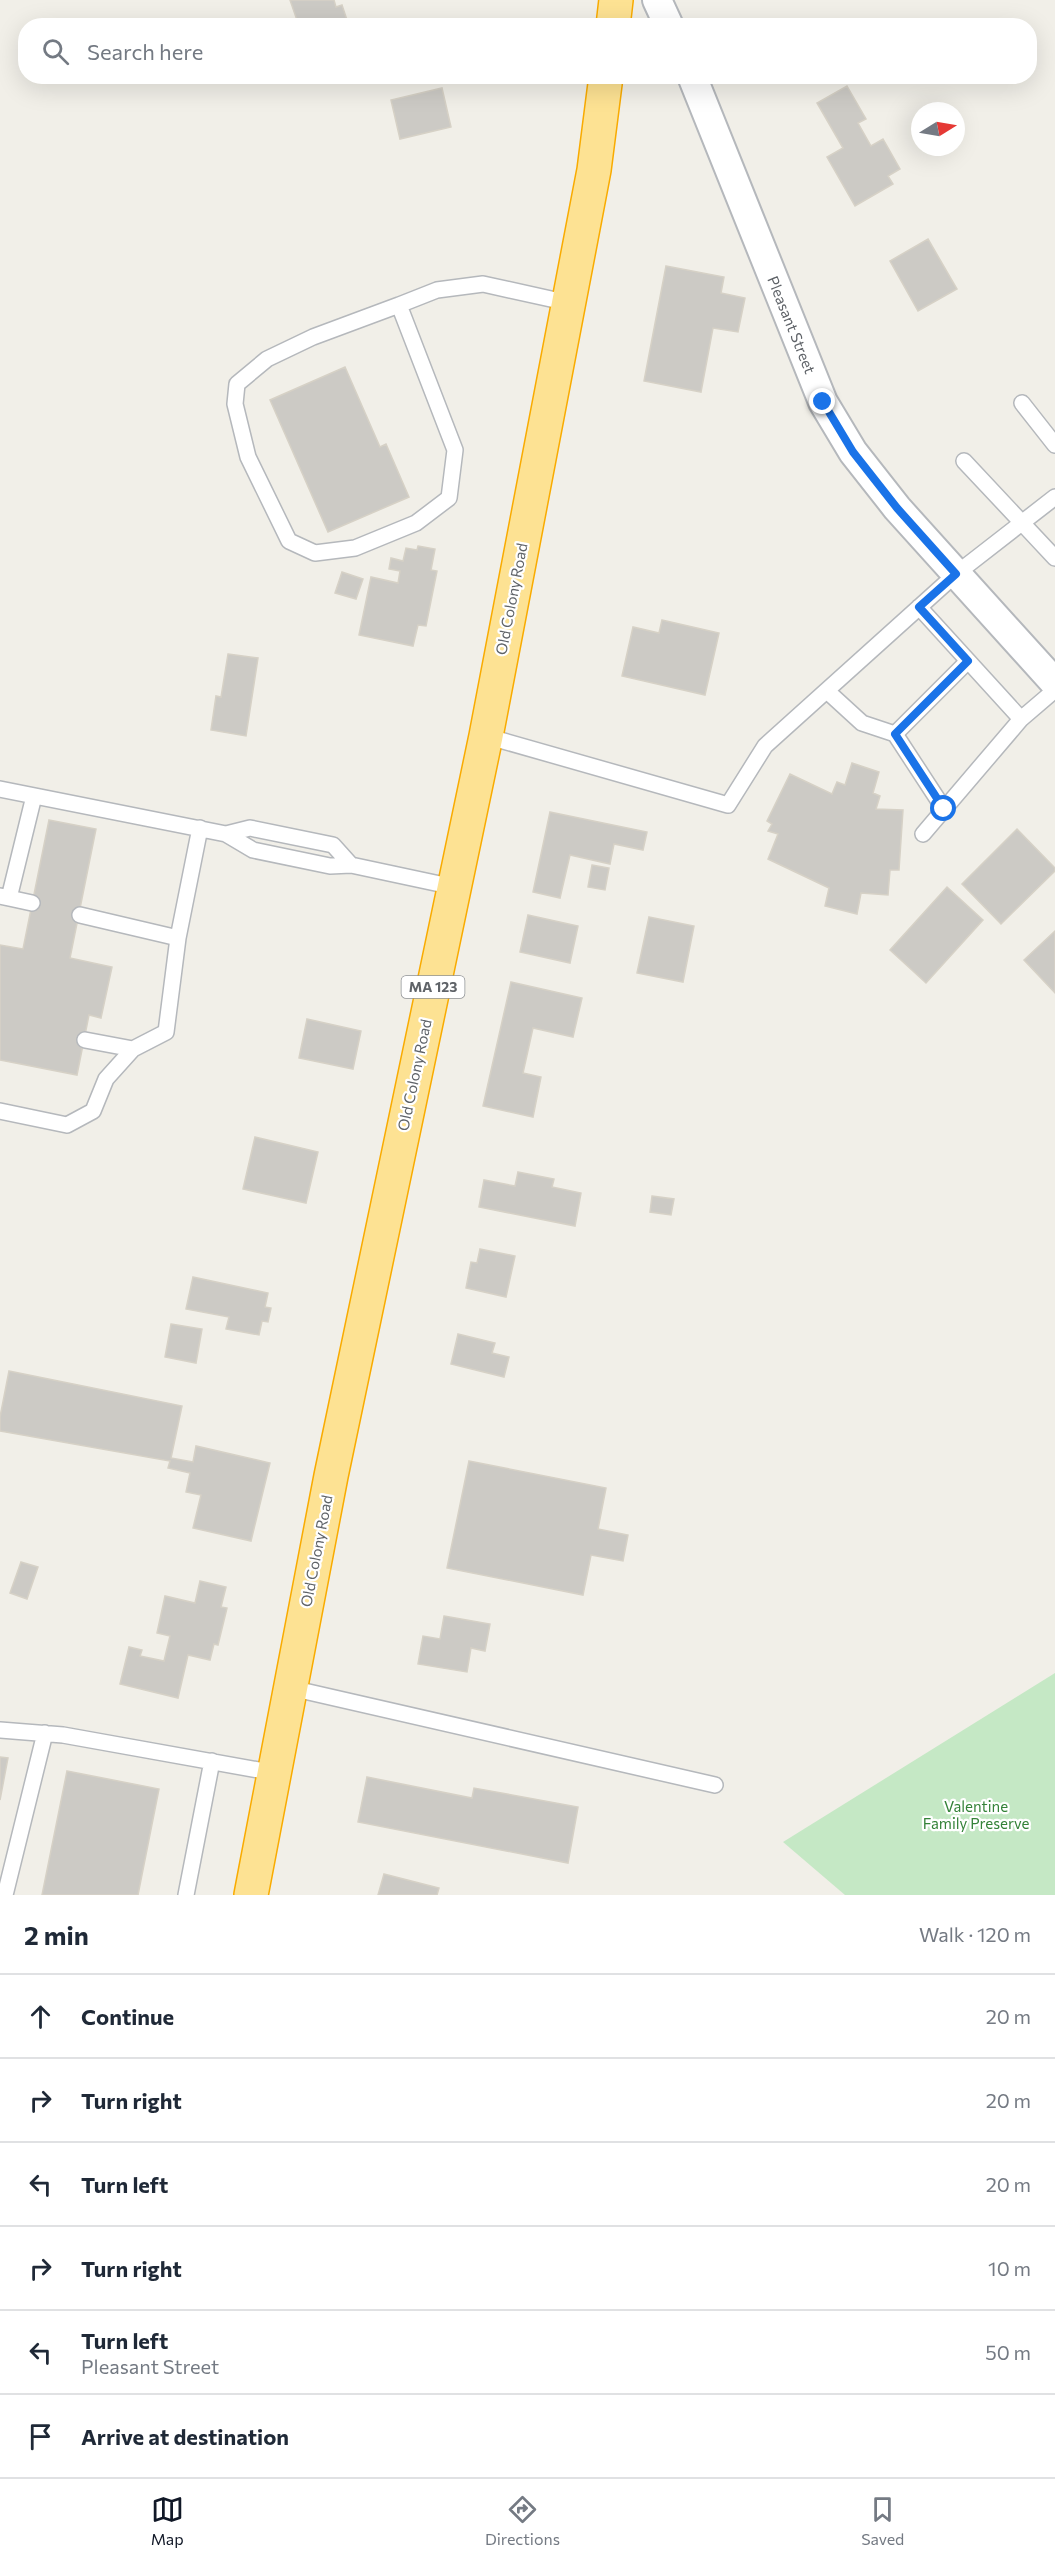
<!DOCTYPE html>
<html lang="en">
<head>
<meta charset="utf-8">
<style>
	:root { --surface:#fff; --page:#f6f6f7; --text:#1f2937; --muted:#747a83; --line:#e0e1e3; --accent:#111827 }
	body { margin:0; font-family:Commissioner,sans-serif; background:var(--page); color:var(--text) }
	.compass { position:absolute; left:911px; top:102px; width:54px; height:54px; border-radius:50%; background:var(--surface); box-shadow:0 6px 24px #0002; rotate:79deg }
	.stop { position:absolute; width:18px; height:18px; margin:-14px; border:4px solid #1a73e8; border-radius:50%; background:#fff }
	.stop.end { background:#1a73e8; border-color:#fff; box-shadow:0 2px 6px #0008 }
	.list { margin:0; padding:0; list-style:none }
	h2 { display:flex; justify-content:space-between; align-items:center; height:78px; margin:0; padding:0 24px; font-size:26px }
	h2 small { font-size:20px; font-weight:400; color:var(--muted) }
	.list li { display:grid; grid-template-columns:39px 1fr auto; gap:18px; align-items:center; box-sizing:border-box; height:84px; padding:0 24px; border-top:2px solid var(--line) }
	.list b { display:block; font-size:22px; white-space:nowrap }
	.list p { margin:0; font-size:20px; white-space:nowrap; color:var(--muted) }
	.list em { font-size:20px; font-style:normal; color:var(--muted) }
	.icon { flex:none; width:33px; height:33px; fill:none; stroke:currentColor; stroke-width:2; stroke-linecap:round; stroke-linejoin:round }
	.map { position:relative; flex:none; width:1055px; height:1895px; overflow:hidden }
	.search { position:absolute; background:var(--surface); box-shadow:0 6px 24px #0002; left:18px; right:18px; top:18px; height:66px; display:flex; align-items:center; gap:15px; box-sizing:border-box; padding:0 21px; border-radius:24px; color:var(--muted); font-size:22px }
	.sheet { height:582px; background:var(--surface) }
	nav { display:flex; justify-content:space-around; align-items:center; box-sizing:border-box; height:84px; border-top:2px solid var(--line); background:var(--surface); font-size:16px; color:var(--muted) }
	nav a { display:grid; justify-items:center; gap:3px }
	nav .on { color:var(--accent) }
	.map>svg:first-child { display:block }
</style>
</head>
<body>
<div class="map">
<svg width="1055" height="1895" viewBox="0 0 1055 1895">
	<rect width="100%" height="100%" fill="#f1efe8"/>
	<!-- green -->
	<path fill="#c5e8c5" d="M1055 1673V1895H845L783 1842Z"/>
	<!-- building -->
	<path fill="#cccac5" stroke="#d6d1c6" stroke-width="1.5" d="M290 0H334L336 7 342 5 349 26H299Z
		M847 86 866 119 858 123 871 146 883 139 900 169 888 176 893 184 855 206 827 157 843 148 817 103Z
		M442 88 451 127 400 139 391 100Z
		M928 239 957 289 918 311 890 261Z
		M666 266 724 277 721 293 745 298 738 332 713 328 701 392 644 381Z
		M345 367 380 447 386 444 409 497 328 532 270 400Z
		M418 546 435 549 431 570 437 571 426 626 418 625 413 646 359 635 371 577 398 583 400 571 389 569 391 558 403 561 406 548 417 550Z
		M342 572 363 579 356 599 335 593Z
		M662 620 719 633 705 695 622 676 633 627 659 633Z
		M228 654 258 658 246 736 211 730 216 696 221 697Z
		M852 763 879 772 873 793 880 796 876 809 903 810 899 870H890L888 895 861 893 857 914 825 906 829 888 768 859 778 834 768 831 772 824 767 821 790 774 832 794 837 782 845 785Z
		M550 812 647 832 643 850 614 844 610 864 570 855 560 898 533 892Z
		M49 820 96 829 70 958 112 967 101 1018 89 1015 77 1075 0 1060V945L23 949Z
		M1017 829 1055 868V871L1001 924 962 884Z
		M592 865 609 868 605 890 588 887Z
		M947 887 983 920 926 983 890 950Z
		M528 915 578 926 570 963 520 952Z
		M649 917 694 926 683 982 637 973Z
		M1055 931V993L1024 960Z
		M511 982 582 998 573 1037 533 1028 523 1073 541 1077 533 1117 483 1106Z
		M307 1019 361 1031 353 1069 299 1058Z
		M255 1137 318 1152 306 1203 243 1189Z
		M518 1172 554 1179 552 1187 581 1193 575 1226 479 1207 484 1180 515 1186Z
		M652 1196 674 1199 671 1215 650 1212Z
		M480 1249 515 1256 506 1297 466 1288 471 1262 477 1263Z
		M193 1277 268 1293 265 1307 271 1308 268 1322 262 1321 259 1335 226 1329 229 1317 186 1309Z
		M171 1324 202 1329 196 1363 165 1357Z
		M458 1334 495 1343 492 1353 509 1357 504 1377 451 1364Z
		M9 1371 182 1406 171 1458 193 1462 196 1446 270 1463 251 1541 193 1528 201 1495 186 1492 190 1473 168 1468 170 1461 0 1431V1417Z
		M469 1461 606 1488 598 1529 628 1535 623 1561 591 1555 583 1595 447 1568Z
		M21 1562 38 1567 27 1599 10 1593Z
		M200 1581 226 1587 221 1607 227 1608 218 1645 214 1644 210 1660 188 1655 178 1698 120 1684 129 1647 142 1650 140 1656 164 1661 170 1636 157 1633 165 1596 195 1603Z
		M444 1616 490 1624 485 1651 471 1648 467 1672 418 1664 423 1636 440 1639Z
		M0 1757 8 1758 0 1800Z
		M67 1771 159 1789 138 1895H42Z
		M367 1777 472 1798 474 1788 578 1807 568 1863 358 1822Z
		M384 1874 439 1888 437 1895H378Z"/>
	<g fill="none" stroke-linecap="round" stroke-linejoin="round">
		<!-- lane casing -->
		<g stroke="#b5b8bc" stroke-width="18">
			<path id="lane" d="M399 305 313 337 267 359 237 384 235 404 248 457 289 541 315 553 355 548 416 523 449 498 455 450 399 305 437 290 483 284 569 303
				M1022 403 1055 445
				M964 461 1055 558
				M919 607 1021 719 1055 690
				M827 691 862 723 895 734
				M486 736 728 805 765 746 956 574 1055 497
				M0 789 226 834
				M944 809 895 734 968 661
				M923 834 1021 719
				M351 865 333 845 250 828 226 834 253 850 330 866 351 865 454 887
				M0 896 9 898 34 796
				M9 898 32 903
				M80 915 178 938
				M85 1040 133 1049
				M0 1111 67 1125 93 1111 106 1079 133 1049 166 1032 178 938 200 828
				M291 1688 715 1785
				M0 1730 63 1735 275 1773
				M5 1895 45 1733
				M186 1895 212 1761"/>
		</g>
		<!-- street casing -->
		<g stroke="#b5b8bc" stroke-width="32">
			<path id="street" d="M657 0 669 26
				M692 76 823 402 853 452 897 508 1055 683"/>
		</g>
		<!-- highway casing -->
		<g stroke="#f9ab00" stroke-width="36">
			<path id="highway" d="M613 26 616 0
				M251 1895 331 1476 486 736 594 170 606 76"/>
		</g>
		<!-- lane -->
		<use href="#lane" stroke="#fff" stroke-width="15"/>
		<!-- street -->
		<use href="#street" stroke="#fff" stroke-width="28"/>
		<!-- highway -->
		<use href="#highway" stroke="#fde293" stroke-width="33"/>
	</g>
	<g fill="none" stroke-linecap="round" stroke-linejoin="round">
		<!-- route -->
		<path stroke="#1a73e8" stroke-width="8" d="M823 402 853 452 897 508 956 574 919 607 968 661 895 734 944 809"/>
	</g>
	<g text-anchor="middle" stroke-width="4.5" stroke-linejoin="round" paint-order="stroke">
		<!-- shield labels -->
		<rect fill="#fff" stroke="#8f9295" stroke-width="1.5" x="401.5" y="976" width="63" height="22" rx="4.5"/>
		<g font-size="14" font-weight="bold" fill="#5f6368">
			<text x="433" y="992">MA 123</text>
		</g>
		<!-- street labels -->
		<g font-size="15" fill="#5f6368" stroke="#fff">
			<text transform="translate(791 325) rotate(68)" y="5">Pleasant Street</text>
			<text transform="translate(512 599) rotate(-79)" y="5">Old Colony Road</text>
			<text transform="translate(415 1075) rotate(-78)" y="5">Old Colony Road</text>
			<text transform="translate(317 1551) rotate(-79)" y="5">Old Colony Road</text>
		</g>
		<!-- park labels -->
		<g font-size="15" fill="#348238" stroke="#fff">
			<text x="976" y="1812">Valentine<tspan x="976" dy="17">Family Preserve</tspan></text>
		</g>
	</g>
</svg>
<svg class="compass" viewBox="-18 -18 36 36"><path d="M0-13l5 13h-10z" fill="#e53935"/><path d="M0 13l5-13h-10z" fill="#747a83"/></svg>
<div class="stop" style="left:944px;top:809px"></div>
<div class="stop end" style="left:823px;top:402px"></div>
<div class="search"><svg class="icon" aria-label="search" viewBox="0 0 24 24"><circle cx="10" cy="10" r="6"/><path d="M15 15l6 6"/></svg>Search here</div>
</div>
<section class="sheet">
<h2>2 min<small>Walk · 120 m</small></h2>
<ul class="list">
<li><svg class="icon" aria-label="ahead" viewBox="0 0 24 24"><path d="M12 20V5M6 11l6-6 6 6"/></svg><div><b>Continue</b></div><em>20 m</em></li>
<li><svg class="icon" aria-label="right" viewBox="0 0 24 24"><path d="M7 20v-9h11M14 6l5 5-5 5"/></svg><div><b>Turn right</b></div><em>20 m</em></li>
<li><svg class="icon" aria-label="left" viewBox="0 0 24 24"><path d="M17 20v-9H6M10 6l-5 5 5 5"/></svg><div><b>Turn left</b></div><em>20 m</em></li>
<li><svg class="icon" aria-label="right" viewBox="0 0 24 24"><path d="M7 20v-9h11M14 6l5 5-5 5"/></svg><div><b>Turn right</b></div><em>10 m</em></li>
<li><svg class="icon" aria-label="left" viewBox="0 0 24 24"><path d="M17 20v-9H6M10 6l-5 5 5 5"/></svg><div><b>Turn left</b><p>Pleasant Street</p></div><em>50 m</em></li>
<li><svg class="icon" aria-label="arrive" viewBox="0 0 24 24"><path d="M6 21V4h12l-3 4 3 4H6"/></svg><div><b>Arrive at destination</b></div></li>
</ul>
</section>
<nav>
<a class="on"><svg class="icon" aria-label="map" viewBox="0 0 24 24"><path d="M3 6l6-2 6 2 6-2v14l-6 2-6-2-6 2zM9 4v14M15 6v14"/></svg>Map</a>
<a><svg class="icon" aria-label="directions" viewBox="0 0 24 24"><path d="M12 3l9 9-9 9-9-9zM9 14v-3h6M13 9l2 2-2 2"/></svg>Directions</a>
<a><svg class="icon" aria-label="saved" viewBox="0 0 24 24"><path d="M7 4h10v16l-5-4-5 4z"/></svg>Saved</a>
</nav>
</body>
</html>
